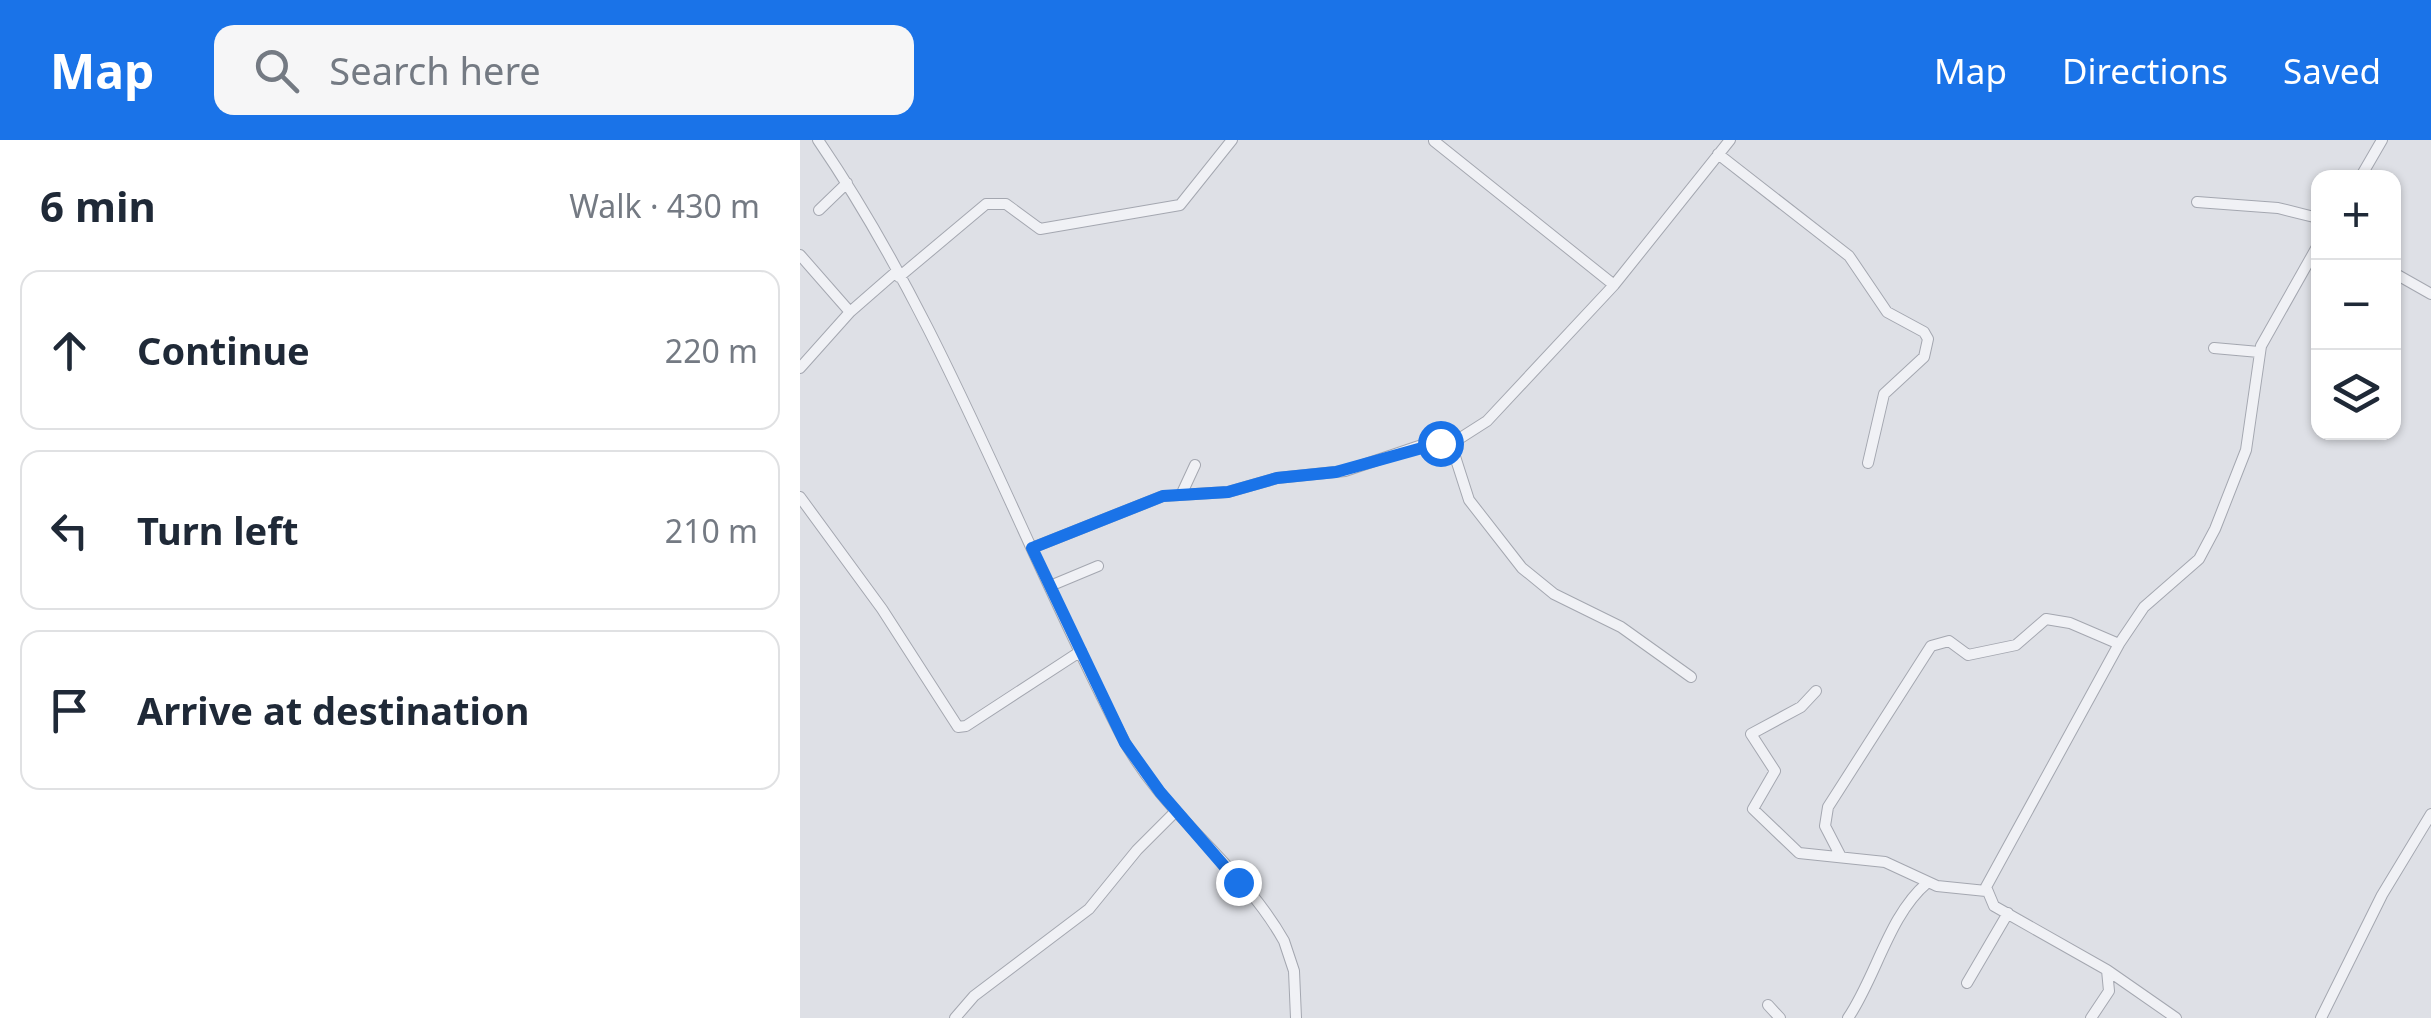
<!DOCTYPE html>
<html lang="en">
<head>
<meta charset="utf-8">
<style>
	:root { --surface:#fff; --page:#f6f6f7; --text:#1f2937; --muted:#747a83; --line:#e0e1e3; --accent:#1a73e8 }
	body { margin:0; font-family:"Noto Sans",sans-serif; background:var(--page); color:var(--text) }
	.controls { position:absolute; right:30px; top:30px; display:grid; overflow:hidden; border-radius:20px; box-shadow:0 2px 8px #0004 }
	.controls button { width:90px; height:90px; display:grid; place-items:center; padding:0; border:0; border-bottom:2px solid var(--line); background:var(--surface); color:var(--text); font:50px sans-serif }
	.stop { position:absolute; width:30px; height:30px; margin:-22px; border:8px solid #1a73e8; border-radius:50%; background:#fff }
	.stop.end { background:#1a73e8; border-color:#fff; box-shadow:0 2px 10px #0008 }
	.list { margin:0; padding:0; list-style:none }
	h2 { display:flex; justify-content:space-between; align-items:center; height:130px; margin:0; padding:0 40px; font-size:42px }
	h2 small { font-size:32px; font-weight:400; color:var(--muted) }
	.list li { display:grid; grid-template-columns:65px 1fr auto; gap:30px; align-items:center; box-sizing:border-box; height:160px; margin:0 20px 20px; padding:0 20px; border:2px solid var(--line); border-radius:20px }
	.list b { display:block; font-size:38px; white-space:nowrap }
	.list em { font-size:32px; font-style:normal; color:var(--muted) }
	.icon { flex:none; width:55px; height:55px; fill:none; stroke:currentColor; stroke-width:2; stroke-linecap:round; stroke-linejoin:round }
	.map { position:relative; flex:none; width:1631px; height:878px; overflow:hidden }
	header { display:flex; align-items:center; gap:60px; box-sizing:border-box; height:140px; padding:0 50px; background:var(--accent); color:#fff }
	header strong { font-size:48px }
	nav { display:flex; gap:55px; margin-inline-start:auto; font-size:35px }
	.search { width:700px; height:90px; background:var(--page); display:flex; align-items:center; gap:25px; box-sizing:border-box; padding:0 35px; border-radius:20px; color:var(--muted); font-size:38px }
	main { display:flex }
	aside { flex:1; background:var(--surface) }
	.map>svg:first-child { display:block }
</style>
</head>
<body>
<header>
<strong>Map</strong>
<div class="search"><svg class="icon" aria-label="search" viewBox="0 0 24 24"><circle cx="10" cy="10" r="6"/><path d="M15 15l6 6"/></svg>Search here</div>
<nav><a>Map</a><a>Directions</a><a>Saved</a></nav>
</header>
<main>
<aside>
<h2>6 min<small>Walk · 430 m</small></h2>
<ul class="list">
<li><svg class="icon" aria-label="ahead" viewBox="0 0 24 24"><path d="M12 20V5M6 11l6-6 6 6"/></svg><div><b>Continue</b></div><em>220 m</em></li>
<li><svg class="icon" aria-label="left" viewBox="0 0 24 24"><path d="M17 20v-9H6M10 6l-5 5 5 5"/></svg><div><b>Turn left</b></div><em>210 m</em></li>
<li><svg class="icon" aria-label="arrive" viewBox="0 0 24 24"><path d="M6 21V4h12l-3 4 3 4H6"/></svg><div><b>Arrive at destination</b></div></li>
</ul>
</aside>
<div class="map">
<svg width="1631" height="878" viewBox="0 0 1631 878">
	<rect width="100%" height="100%" fill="#dee0e6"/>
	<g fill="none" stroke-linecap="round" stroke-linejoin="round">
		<!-- minor casing -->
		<g stroke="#a4a7b0" stroke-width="12">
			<path id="minor" d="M18 0C144 184 218 396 320 593 360 673 441 724 484 801L494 831 496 878
				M634 1 814 145
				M918 14 1049 116 1087 172 1124 192 1128 199 1124 217 1084 254 1068 323
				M1560 38 1582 0
				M1397 62 1478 68 1518 78
				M19 70 47 43
				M0 115 50 172
				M1594 133 1631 154
				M99 137 186 64H206L240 89 380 65 432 0
				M1414 208 1459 212
				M0 228 50 172 97 131
				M651 304 687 281 814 145 930 0
				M382 353 395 325
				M0 357 82 469 158 587 166 586 281 511
				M232 408 363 356 428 352 477 338 545 331 625 304H651L669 360 722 428 754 454 821 487 891 537
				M250 446 298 426
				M1016 551 1001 567 951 594 975 631 953 669 999 713 1085 722 1137 746 1186 751
				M1040 715 1025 686 1028 667 1131 506 1149 501 1168 515 1216 505 1246 479 1270 483 1319 504 1344 467 1399 419 1415 389 1446 310 1461 206 1518 105
				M1307 830 1376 878
				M1167 843 1208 773
				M968 865 980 878
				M155 878 174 856 289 769 337 710 376 671
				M1048 878C1076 837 1089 775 1127 743
				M1291 878 1309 851 1307 830 1194 766 1186 747 1319 504
				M1521 878 1582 755 1631 674"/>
		</g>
		<!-- minor -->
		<use href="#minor" stroke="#f0f1f5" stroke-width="10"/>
	</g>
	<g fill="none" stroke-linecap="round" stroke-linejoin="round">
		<!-- route -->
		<path stroke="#1a73e8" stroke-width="12" d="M438 742 360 652 325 603 232 408 363 356 428 352 477 338 536 332 640 303"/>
	</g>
</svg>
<div class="controls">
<button>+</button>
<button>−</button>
<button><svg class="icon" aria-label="layers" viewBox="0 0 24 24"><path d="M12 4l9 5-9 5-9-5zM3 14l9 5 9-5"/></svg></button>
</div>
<div class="stop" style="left:640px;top:303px"></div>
<div class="stop end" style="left:438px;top:742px"></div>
</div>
</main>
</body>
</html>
